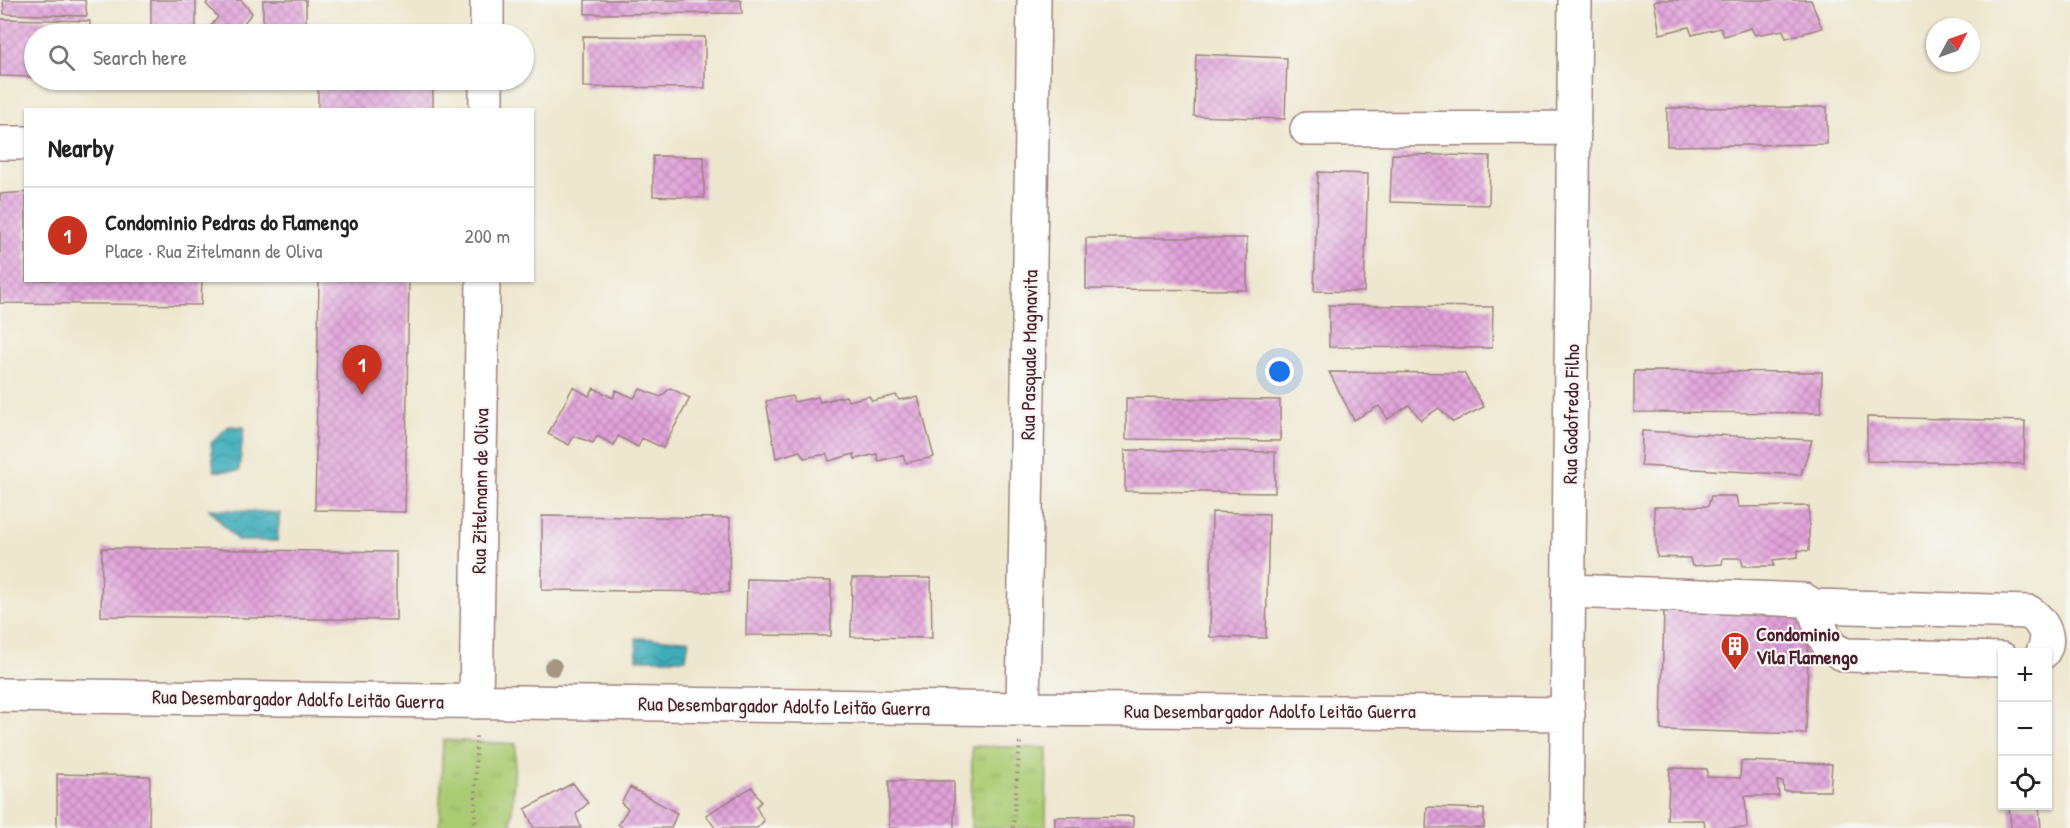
<!DOCTYPE html>
<html lang="en">
<head>
<meta charset="utf-8">
<style>
	:root { --surface:#fff; --page:#f6f6f6; --text:#222; --muted:#767676; --line:#e0e0e0; --accent:#c8321e }
	body { margin:0; font-family:"Patrick Hand",sans-serif; background:var(--page); color:var(--text) }
	.controls { position:absolute; right:18px; bottom:18px; display:grid; overflow:hidden; border-radius:0px; box-shadow:0 2px 4px #0004 }
	.controls button { width:54px; height:54px; display:grid; place-items:center; padding:0; border:0; border-bottom:2px solid var(--line); background:var(--surface); color:var(--text); font:30px sans-serif }
	.compass { position:absolute; left:1926px; top:18px; width:54px; height:54px; border-radius:50%; background:var(--surface); box-shadow:0 2px 4px #0004; rotate:49deg }
	.you { position:absolute; left:1280px; top:372px; width:21px; height:21px; margin:-15px; border:4px solid #fff; border-radius:50%; background:#1a73e8; box-shadow:0 0 0 9px #1a73e833 }
	.badge { display:grid; place-items:center; width:39px; height:39px; border-radius:50%; background:var(--accent); color:#fff; font-size:20px; font-weight:700 }
	.pin { position:absolute; translate:-50% -50px; filter:drop-shadow(0 2px 3px #0008) }
	.pin::after { content:''; position:absolute; top:32px; width:21px; height:18px; background:inherit; clip-path:polygon(0 0,100% 0,50% 100%) }
	.list { margin:0; padding:0; list-style:none }
	h2 { display:flex; justify-content:space-between; align-items:center; height:78px; margin:0; padding:0 24px; font-size:26px }
	h2 small { font-size:20px; font-weight:400; color:var(--muted) }
	.list li { display:grid; grid-template-columns:39px 1fr auto; gap:18px; align-items:center; box-sizing:border-box; height:96px; padding:0 24px; border-top:2px solid var(--line) }
	.list b { display:block; font-size:22px; white-space:nowrap }
	.list p { margin:0; font-size:20px; white-space:nowrap; color:var(--muted) }
	.list em { font-size:20px; font-style:normal; color:var(--muted) }
	.icon { flex:none; width:33px; height:33px; fill:none; stroke:currentColor; stroke-width:2; stroke-linecap:round; stroke-linejoin:round }
	.map { position:relative; flex:none; width:2070px; height:828px; overflow:hidden }
	.search { position:absolute; background:var(--surface); box-shadow:0 2px 4px #0004; left:24px; top:24px; width:510px; height:66px; display:flex; align-items:center; gap:15px; box-sizing:border-box; padding:0 21px; border-radius:33px; color:var(--muted); font-size:22px }
	.panel { position:absolute; background:var(--surface); box-shadow:0 2px 4px #0004; left:24px; top:108px; width:510px; height:174px; border-radius:0px }
	.map>svg:first-child { display:block }
</style>
</head>
<body>
<div class="map">
<svg width="2070" height="828" viewBox="0 0 2070 828">
	<defs>
		<pattern id="grass-tufts" width="24" height="20" patternUnits="userSpaceOnUse" patternTransform="scale(1.5)"><rect width="24" height="20" fill="#accc73"/><path d="M3 7l-1-3M5 7V3M7 7l1-3M15 17l-1-3M17 17v-4M19 17l1-3" fill="none" stroke="#96af64"/></pattern>
		<pattern id="water-waves" width="16" height="10" patternUnits="userSpaceOnUse" patternTransform="scale(1.5)"><rect width="16" height="10" fill="#3eadba"/><path d="M0 5q4-4 8 0t8 0" fill="none" stroke="#368c97"/></pattern>
		<pattern id="building-cross-hatch" width="8" height="8" patternUnits="userSpaceOnUse" patternTransform="scale(1.5)"><rect width="8" height="8" fill="#e1a2da"/><path d="M0 0l8 8M0 8l8-8" fill="none" stroke="#b883b1"/></pattern>
	</defs>
	<rect width="100%" height="100%" fill="#f6f6f2"/>
	<filter id="ink" filterUnits="userSpaceOnUse"><feTurbulence type="fractalNoise" baseFrequency=".0167" numOctaves="2"/><feDisplacementMap in="SourceGraphic" scale="12" xChannelSelector="R" yChannelSelector="G"/><feConvolveMatrix kernelMatrix="1 2 1 2 8 2 1 2 1" color-interpolation-filters="sRGB"/></filter>
	<filter id="wash" filterUnits="userSpaceOnUse"><feTurbulence type="fractalNoise" baseFrequency=".008" numOctaves="4" result="noise"/><feDisplacementMap in="SourceGraphic" scale="24" xChannelSelector="R" yChannelSelector="G"/><feGaussianBlur stdDeviation="1.35" result="paint"/><feColorMatrix in="noise" values="0 0 0 0 0 0 0 0 0 0 0 0 0 0 0 0 0 1.4 0 .05"/><feComposite in="paint" operator="in"/></filter>
	<g filter="url(#wash)">
		<rect width="100%" height="100%" fill="#eee7cf"/>
		<!-- grass -->
		<path fill="url(#grass-tufts)" stroke="#7b764f" stroke-width="1.5" d="M443 740 516 744 511 828H439Z
			M972 746 1047 748 1046 828H971Z"/>
		<!-- water -->
		<path fill="url(#water-waves)" stroke="#446672" stroke-width="1.5" d="M229 426 244 427 239 471H214L211 443Z
			M209 509 280 513 277 541H238Z
			M636 638 689 640 686 659H637Z"/>
		<g id="blocks">
			<!-- building -->
			<path fill="url(#building-cross-hatch)" d="M3 0H85L87 16 4 14Z
				M151 0H196V34H151Z
				M209 0H241L252 13 239 29 244 34H208L206 32 218 17 206 4Z
				M263 0H306V34H263Z
				M585 0H741L742 13 585 14Z
				M1659 0H1811L1822 28 1786 38 1783 30 1755 35 1751 28 1724 36 1720 28 1692 35 1689 27 1660 34 1654 1Z
				M0 19 90 21V34H34V77L0 76Z
				M583 36 705 37V88L583 87Z
				M1196 54 1287 58 1285 119 1194 116Z
				M318 80H433V110H318Z
				M1827 107V144L1667 146V108Z
				M1392 154 1490 156 1489 205 1390 202Z
				M653 156 704 157V198L653 196Z
				M1318 172 1368 174 1364 292 1314 291Z
				M26 192V280H202L201 305 0 303V194Z
				M1086 238H1247V290L1086 289Z
				M319 280H409L405 512 315 510Z
				M1329 305 1493 307 1492 348 1329 347Z
				M1634 371 1822 372 1821 413 1634 412Z
				M1329 372 1464 373 1484 407 1453 422 1439 408 1421 420 1409 405 1388 419 1379 406 1354 420Z
				M573 387 589 396 594 388 613 398 616 390 634 398 640 389 661 397 670 388 690 398 663 448 642 438 638 447 618 436 614 445 597 436 593 443 574 436 569 445 548 434Z
				M896 395 899 400 918 397 934 457 906 463 903 455 878 461 877 454 855 459 854 454 829 461 827 454 804 458 800 451 776 458 766 401 792 396 794 402 818 397 820 402 846 396 848 401 869 396 872 401Z
				M1126 398 1280 400V441L1126 439Z
				M1867 417 2025 421 2024 464 1867 461Z
				M1642 431 1812 440 1801 475 1641 466Z
				M1125 450 1275 452V493L1125 491Z
				M1711 496H1736L1738 507 1809 506V551L1798 550V557L1773 560 1774 566H1743L1741 558H1723L1722 564 1692 566 1690 558 1657 557 1654 507 1708 506Z
				M1212 512 1269 514 1266 638 1210 637Z
				M542 516 730 518 729 592 542 590Z
				M102 548 396 552V620L101 616Z
				M852 578H931L932 638 851 637Z
				M747 579 831 581V636L746 635Z
				M1664 610 1809 614 1806 734 1661 730Z
				M1741 761 1832 764 1830 791H1784L1783 782 1777 781 1779 796H1745L1747 828H1705L1704 820H1667L1670 768 1707 769V777L1740 778Z
				M57 774 150 776 149 828H57Z
				M889 781H954V828H889Z
				M573 783 588 803 576 814 581 828H534L525 809Z
				M630 787 677 813 671 828H623L618 824 628 809 621 803Z
				M752 787 761 802 756 807 764 821 757 828H715L706 815Z
				M2009 806H2039L2041 828H2011Z
				M1427 807 1484 809V828H1426Z
				M1133 816V828H1055V817Z"/>
		</g>
	</g>
	<g filter="url(#ink)">
		<use href="#blocks" fill-opacity="0" stroke="#9c837d" stroke-width="1.5"/>
		<g fill="none" stroke-linecap="round" stroke-linejoin="round">
			<!-- minor casing -->
			<g stroke="#9c837d" stroke-width="36">
				<path id="minor" d="M487 34V0
					M486 110V80
					M1307 129 1574 128
					M0 143H26
					M1569 591 1804 600 1813 606C1822 627 1821 647 1846 655L2002 659
					M1813 606 2029 612C2042 621 2052 637 2043 652
					M0 695 1023 709 1568 714
					M476 702 483 280
					M1023 709 1034 0
					M1566 828 1575 0"/>
			</g>
			<!-- path -->
			<path stroke="#9c837d" stroke-width="4" stroke-dasharray="1.5 4.5" stroke-linecap="butt" d="M475 828 476 732
				M1013 828 1020 740"/>
			<!-- minor -->
			<use href="#minor" stroke="#fff" stroke-width="33"/>
		</g>
		<!-- trees -->
		<circle fill="#a49681" cx="553" cy="667" r="9"/>
	</g>
	<!-- icons -->
	<defs>
		<g id="building-pin" transform="scale(1.5)"><path d="M0 17L-7.5 6A9.5 9.5 0 1 1 7.5 6Z" fill="#c8321e" stroke="#f6f6f2"/><path d="M-4-6H4V6H1V3H-1V6H-4ZM-2.5-4.3h1.7v1.8h-1.7ZM.8-4.3h1.7v1.8H.8ZM-2.5-1h1.7V.8h-1.7ZM.8-1h1.7V.8H.8Z" fill="#fff"/></g>
	</defs>
	<g fill-rule="evenodd">
		<use href="#building-pin" x="1735" y="646"/>
	</g>
	<g text-anchor="middle" stroke-width="4.5" stroke-linejoin="round" paint-order="stroke">
		<!-- street labels -->
		<g font-size="20" fill="#4a1f2b" stroke="#f6f6f2">
			<text transform="translate(1029 355) rotate(-89)" y="7">Rua Pasquale Magnavita</text>
			<text transform="translate(1571 414) rotate(-89)" y="7">Rua Godofredo Filho</text>
			<text transform="translate(480 491) rotate(-89)" y="7">Rua Zitelmann de Oliva</text>
			<text transform="translate(298 699) rotate(1)" y="7">Rua Desembargador Adolfo Leitão Guerra</text>
			<text transform="translate(784 706) rotate(1)" y="7">Rua Desembargador Adolfo Leitão Guerra</text>
			<text x="1270" y="718">Rua Desembargador Adolfo Leitão Guerra</text>
		</g>
		<!-- poi labels -->
		<g font-size="20" font-weight="bold" fill="#4a1f2b" stroke="#f6f6f2" text-anchor="start">
			<text x="1756" y="641">Condominio<tspan x="1756" dy="23">Vila Flamengo</tspan></text>
		</g>
	</g>
</svg>
<div class="controls">
<button>+</button>
<button>−</button>
<button><svg class="icon" aria-label="locate" viewBox="0 0 24 24"><circle cx="12" cy="12" r="6"/><path d="M12 2v4M12 18v4M2 12h4M18 12h4"/></svg></button>
</div>
<svg class="compass" viewBox="-18 -18 36 36"><path d="M0-13l5 13h-10z" fill="#e53935"/><path d="M0 13l5-13h-10z" fill="#767676"/></svg>
<div class="you"></div>
<div class="pin badge" style="left:362px;top:395px">1</div>
<div class="search"><svg class="icon" aria-label="search" viewBox="0 0 24 24"><circle cx="10" cy="10" r="6"/><path d="M15 15l6 6"/></svg>Search here</div>
<section class="panel">
<h2>Nearby<small></small></h2>
<ul class="list">
<li><span class="badge">1</span><div><b>Condominio Pedras do Flamengo</b><p>Place · Rua Zitelmann de Oliva</p></div><em>200 m</em></li>
</ul>
</section>
</div>
</body>
</html>
